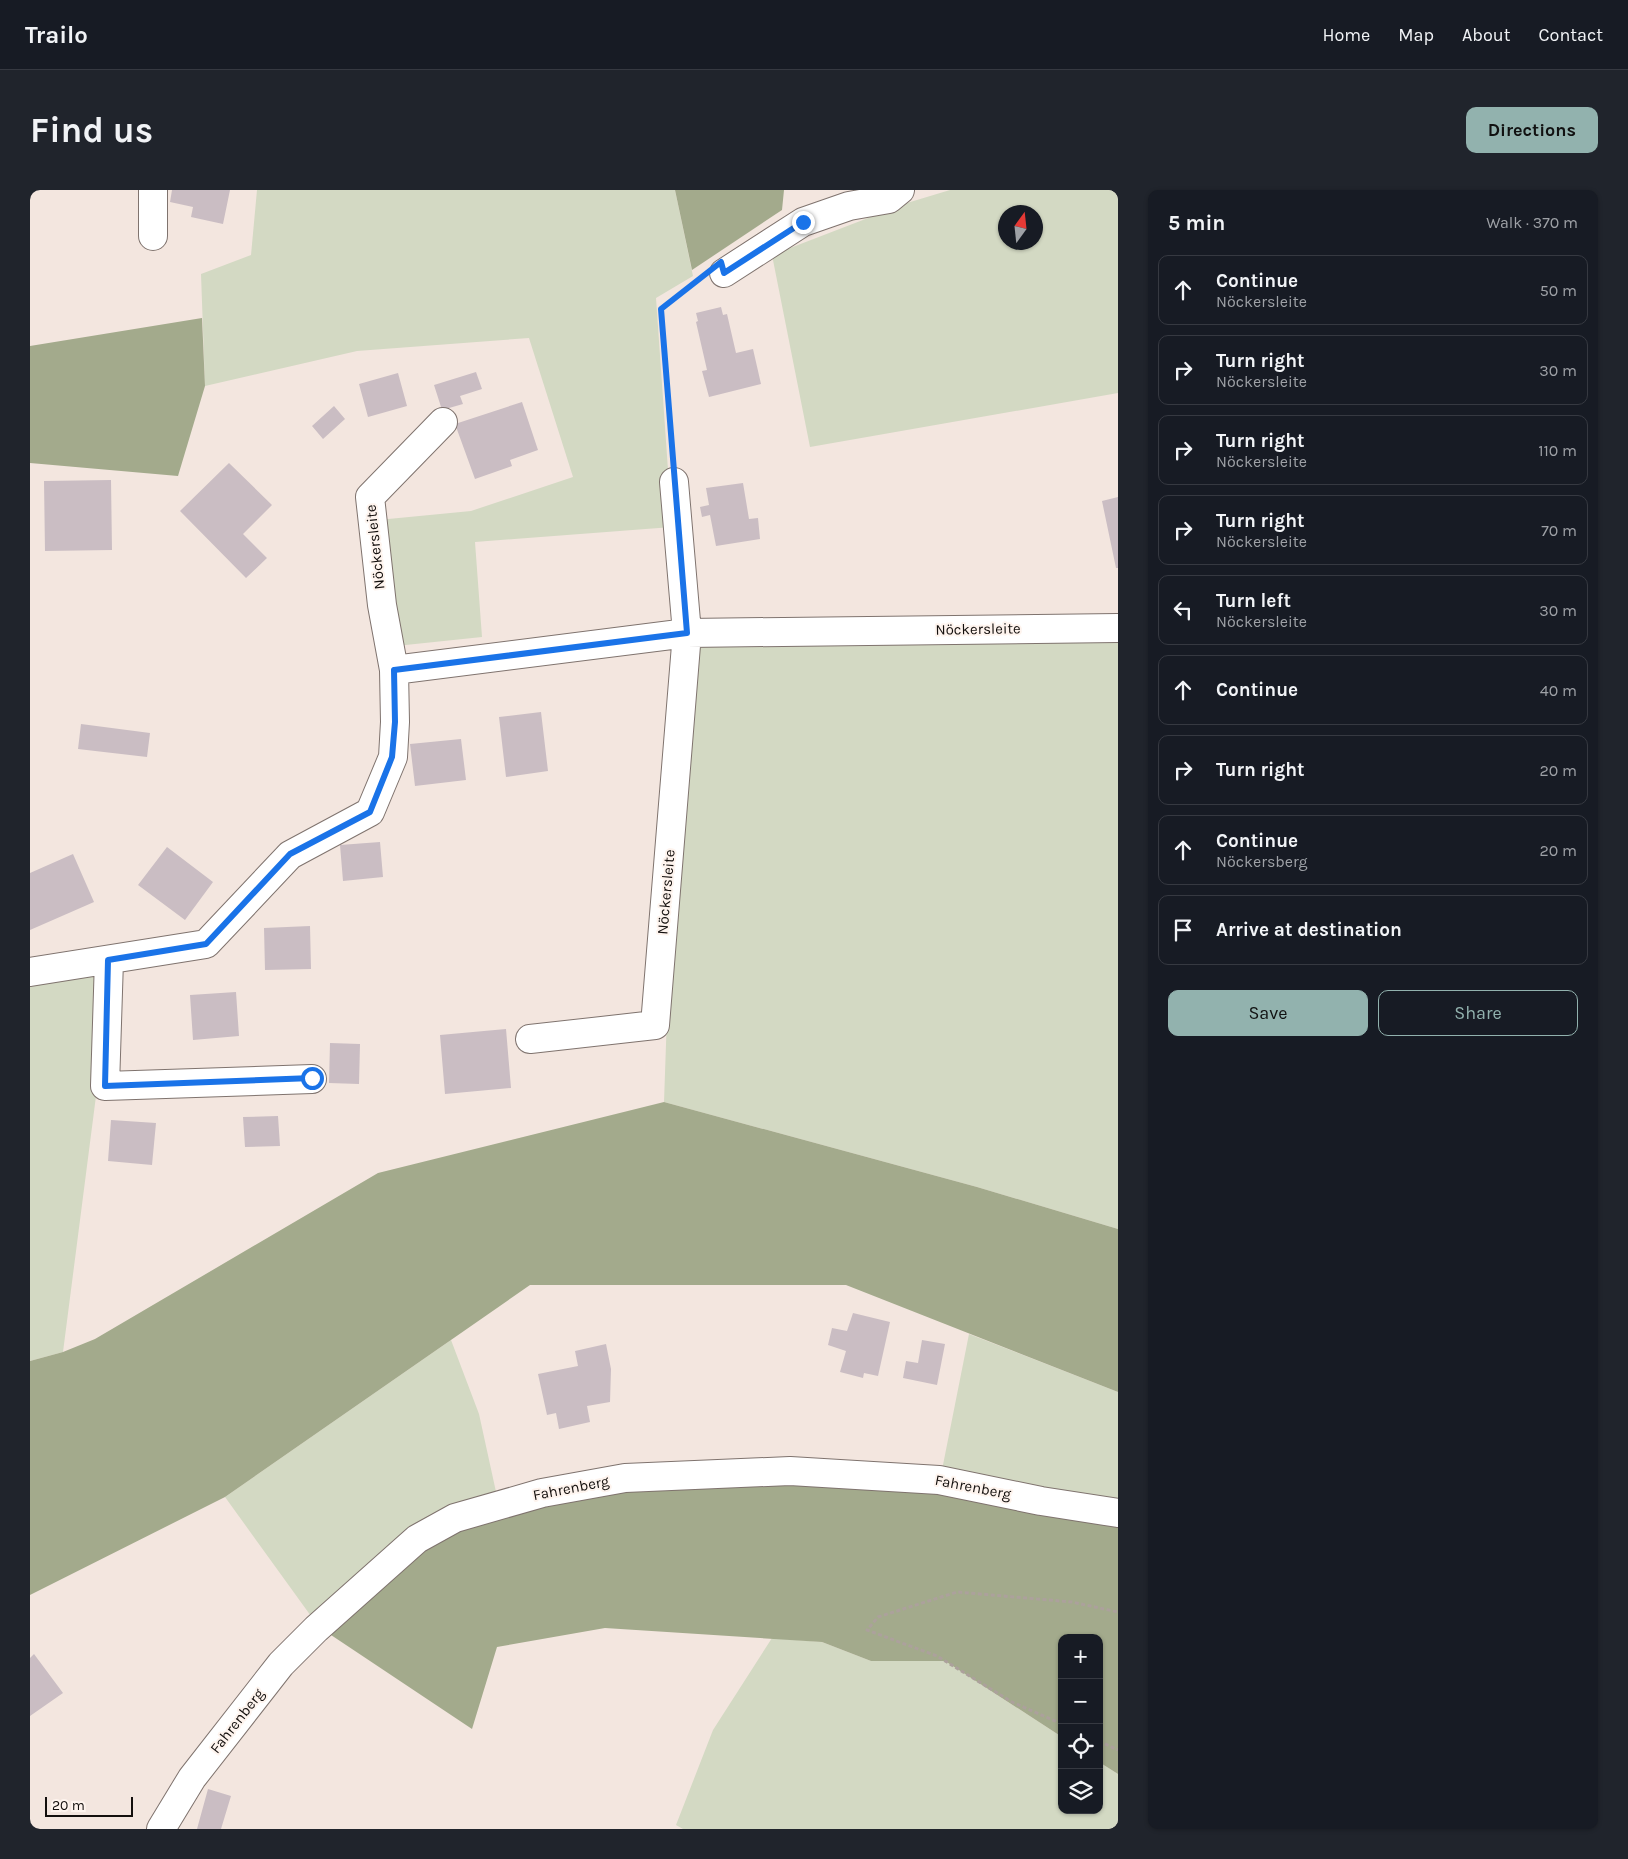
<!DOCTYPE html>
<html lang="en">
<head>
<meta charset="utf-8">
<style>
	:root { --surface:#171b24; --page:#20242c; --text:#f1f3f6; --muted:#9ea1a6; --line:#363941; --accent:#92b2ae }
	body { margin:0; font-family:Karla,sans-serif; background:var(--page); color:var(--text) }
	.controls { position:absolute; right:15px; bottom:15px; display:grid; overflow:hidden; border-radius:10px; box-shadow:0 1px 4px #0004 }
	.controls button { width:45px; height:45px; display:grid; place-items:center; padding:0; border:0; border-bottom:1px solid var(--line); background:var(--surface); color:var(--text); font:25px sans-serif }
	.compass { position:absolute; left:968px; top:15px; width:45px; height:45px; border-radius:50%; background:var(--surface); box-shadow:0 1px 4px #0004; rotate:15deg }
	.scale { position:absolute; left:15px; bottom:12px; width:88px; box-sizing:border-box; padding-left:5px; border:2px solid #130f0d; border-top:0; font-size:14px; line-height:18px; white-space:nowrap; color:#130f0d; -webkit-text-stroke:4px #fef4ee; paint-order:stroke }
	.stop { position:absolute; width:15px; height:15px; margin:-11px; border:4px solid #1a73e8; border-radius:50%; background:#fff }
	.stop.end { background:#1a73e8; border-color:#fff; box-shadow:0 1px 5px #0008 }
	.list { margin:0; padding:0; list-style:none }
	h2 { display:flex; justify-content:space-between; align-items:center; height:65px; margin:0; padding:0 20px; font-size:21px }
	h2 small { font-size:16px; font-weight:400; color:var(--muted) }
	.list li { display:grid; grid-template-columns:32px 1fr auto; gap:15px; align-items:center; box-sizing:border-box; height:70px; margin:0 10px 10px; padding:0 10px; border:1px solid var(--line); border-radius:10px }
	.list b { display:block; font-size:19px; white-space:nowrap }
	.list p { margin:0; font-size:16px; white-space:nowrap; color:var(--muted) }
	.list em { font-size:16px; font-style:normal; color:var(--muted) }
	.actions { display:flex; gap:10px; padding:15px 20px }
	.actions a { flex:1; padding:11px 0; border:1px solid var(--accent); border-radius:10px; text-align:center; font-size:18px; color:var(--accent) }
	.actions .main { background:var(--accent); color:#111 }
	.icon { flex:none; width:28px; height:28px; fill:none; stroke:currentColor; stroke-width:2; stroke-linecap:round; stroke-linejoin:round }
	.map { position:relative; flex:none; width:1088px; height:1639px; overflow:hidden; border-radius:10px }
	header { display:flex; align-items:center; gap:30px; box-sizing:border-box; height:70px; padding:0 25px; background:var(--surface); border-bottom:1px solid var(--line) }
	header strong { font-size:24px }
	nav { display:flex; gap:28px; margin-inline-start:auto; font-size:18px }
	.intro { display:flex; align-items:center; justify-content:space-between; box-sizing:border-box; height:120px; padding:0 30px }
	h1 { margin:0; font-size:35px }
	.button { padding:12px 22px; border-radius:10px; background:var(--accent); color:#111; font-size:18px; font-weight:700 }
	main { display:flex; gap:30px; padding:0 30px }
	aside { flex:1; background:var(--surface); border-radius:10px; box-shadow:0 1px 4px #0004 }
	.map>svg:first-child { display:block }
</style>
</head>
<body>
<header>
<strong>Trailo</strong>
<nav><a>Home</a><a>Map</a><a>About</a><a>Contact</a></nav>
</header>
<div class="intro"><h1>Find us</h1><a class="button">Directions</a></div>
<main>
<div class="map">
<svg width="1088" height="1639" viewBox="0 0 1088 1639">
	<rect width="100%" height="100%" fill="#f3e6df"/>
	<!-- green -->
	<path fill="#d3d9c3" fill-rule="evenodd" d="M227 0H645L663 86 626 108 642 337 445 352 452 447 366 456 348 330 441 321 543 287 499 148 327 161 175 196 171 84 221 65Z
		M920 0H1088V203L780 257 742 65 877 13ZM976 22H1006V52H976Z
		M1088 442V1039L947 997 634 912 650 451Z
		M82 782 33 1162 0 1171V792Z
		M939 1144 1088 1202V1320L911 1285Z
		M421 1150 449 1224 468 1311 286 1433 195 1307Z
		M742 1448 792 1452 841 1471H915L1032 1547V1620H1069V1572L1088 1584V1639H653L646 1635 683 1540Z"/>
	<!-- forest -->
	<path fill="#a3aa8c" d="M645 0H754L752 20 662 80Z
		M172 128 175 196 148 286 0 273V156Z
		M634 912 947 997 1088 1039V1202L816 1095H500L195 1307 0 1405V1171L33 1162 65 1149 348 983Z
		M861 1289 1088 1326V1584L1069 1572V1448H1032V1547L915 1471H841L792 1452 575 1438 467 1457 442 1539 292 1439 409 1341 595 1293Z"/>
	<!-- building -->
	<path fill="#cabdc3" d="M142 0H200L193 34 161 27 163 17 140 12Z
		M691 117 693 125 697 124 706 163 723 159 731 194 679 207 672 181 677 180 666 132 668 131 666 123Z
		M446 182 452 199 430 206 433 214 412 220 404 195Z
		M368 183 377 216 338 227 329 194Z
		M492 212 508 260 480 270 482 276 445 289 425 234Z
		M304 216 315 229 293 249 282 236Z
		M199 273 242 315 213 344 237 368 216 388 150 321Z
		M81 290 82 360 15 361 14 291Z
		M713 293 719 329 728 328 730 349 686 356 680 325 672 327 670 317 679 315 676 298Z
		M1088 307V378H1086L1072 311Z
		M511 522 518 581 476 587 469 527Z
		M51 534 120 543 117 567 48 559Z
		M431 549 436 590 385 596 380 554Z
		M350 652 353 687 313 691 310 655Z
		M137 657 183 692 155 730 108 695Z
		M43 664 64 712 0 740V683Z
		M280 736 281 779 235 780 234 738Z
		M206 802 209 846 163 850 160 805Z
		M476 839 481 898 415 904 410 845Z
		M300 853 330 854 329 894 299 893Z
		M248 926 250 956 215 957 213 927Z
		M81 930 126 933 122 975 78 971Z
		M823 1123 860 1132 848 1186 834 1183 833 1188 810 1182 816 1161 798 1155 802 1138 817 1141Z
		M892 1150 915 1154 907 1195 873 1188 876 1171 888 1173Z
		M576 1154 581 1179 580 1212 557 1216 560 1232 529 1239 526 1223 517 1225 508 1184 548 1176 545 1161Z
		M4 1464 33 1503 0 1526V1468Z
		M178 1599 201 1606 191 1639H167Z"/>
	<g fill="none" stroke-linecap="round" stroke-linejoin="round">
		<!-- minor casing -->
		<g stroke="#7f736e" stroke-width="30">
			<path id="minor" d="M123 46V0
				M694 83 773 32 819 16 859 9 870 0
				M364 480 352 415 340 307 413 232
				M79 770 75 896 282 889
				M0 782 176 754 260 665 340 622 363 567 365 532 364 480 657 443 1088 438
				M500 849 625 835 657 443 644 292
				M131 1639 162 1588 251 1474 286 1439 387 1349 425 1328 512 1303 595 1288 760 1281 909 1290 1011 1311 1088 1323"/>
		</g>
		<!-- path -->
		<path stroke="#aca19c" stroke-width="3" stroke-dasharray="4 2.5" stroke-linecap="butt" d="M642 266 631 119 668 90
			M1032 1534 982 1512 907 1466 837 1440 848 1427 927 1402 1042 1412 1088 1422
			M1069 1551 1088 1560"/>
		<!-- minor -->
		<use href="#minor" stroke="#fff" stroke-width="28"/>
	</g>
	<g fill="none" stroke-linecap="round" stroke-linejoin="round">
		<!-- route -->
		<path stroke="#1a73e8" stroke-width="6" d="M282 888 75 896 78 770 176 754 260 664 340 622 362 567 365 532 364 480 657 443 631 119 691 72 694 83 773 32"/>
	</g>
	<g text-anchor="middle" stroke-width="4" stroke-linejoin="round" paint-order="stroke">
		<!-- street labels -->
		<g font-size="15" fill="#130f0d" stroke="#fef4ee">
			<text transform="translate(345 357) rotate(-96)" y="5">Nöckersleite</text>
			<text transform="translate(948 439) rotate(-1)" y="5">Nöckersleite</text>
			<text transform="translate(636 702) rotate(-85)" y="5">Nöckersleite</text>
			<text transform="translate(943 1297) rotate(11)" y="5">Fahrenberg</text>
			<text transform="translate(541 1298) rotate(-11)" y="5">Fahrenberg</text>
			<text transform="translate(207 1531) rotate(-52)" y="5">Fahrenberg</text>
		</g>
	</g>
</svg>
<div class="controls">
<button>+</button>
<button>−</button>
<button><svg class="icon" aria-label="locate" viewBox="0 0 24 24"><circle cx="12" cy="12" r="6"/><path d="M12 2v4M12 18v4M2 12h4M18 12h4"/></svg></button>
<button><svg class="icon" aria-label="layers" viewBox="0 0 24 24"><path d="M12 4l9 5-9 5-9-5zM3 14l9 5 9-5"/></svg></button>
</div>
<svg class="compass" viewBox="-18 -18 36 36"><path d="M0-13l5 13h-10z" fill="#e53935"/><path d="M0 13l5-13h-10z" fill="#9ea1a6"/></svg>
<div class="scale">20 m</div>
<div class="stop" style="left:282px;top:888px"></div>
<div class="stop end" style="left:773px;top:32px"></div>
</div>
<aside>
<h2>5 min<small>Walk · 370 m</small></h2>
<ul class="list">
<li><svg class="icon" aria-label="ahead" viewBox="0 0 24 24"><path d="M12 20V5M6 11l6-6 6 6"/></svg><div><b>Continue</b><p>Nöckersleite</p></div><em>50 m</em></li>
<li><svg class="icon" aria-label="right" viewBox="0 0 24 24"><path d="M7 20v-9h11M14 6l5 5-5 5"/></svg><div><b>Turn right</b><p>Nöckersleite</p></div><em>30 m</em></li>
<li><svg class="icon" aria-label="right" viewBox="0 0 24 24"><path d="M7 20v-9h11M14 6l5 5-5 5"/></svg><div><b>Turn right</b><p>Nöckersleite</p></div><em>110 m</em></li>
<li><svg class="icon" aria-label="right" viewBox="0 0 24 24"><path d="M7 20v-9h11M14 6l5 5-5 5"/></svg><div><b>Turn right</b><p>Nöckersleite</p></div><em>70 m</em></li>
<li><svg class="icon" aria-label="left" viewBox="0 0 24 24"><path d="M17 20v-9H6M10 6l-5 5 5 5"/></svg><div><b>Turn left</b><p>Nöckersleite</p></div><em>30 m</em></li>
<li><svg class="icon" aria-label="ahead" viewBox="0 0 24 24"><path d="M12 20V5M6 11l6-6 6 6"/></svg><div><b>Continue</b></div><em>40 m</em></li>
<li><svg class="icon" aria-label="right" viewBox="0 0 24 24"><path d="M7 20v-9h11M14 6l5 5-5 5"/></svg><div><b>Turn right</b></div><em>20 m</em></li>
<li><svg class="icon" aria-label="ahead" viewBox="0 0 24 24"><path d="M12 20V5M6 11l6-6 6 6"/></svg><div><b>Continue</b><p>Nöckersberg</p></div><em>20 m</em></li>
<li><svg class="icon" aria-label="arrive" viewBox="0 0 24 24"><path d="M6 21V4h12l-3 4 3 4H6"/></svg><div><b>Arrive at destination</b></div></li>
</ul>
<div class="actions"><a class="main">Save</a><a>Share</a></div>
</aside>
</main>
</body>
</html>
